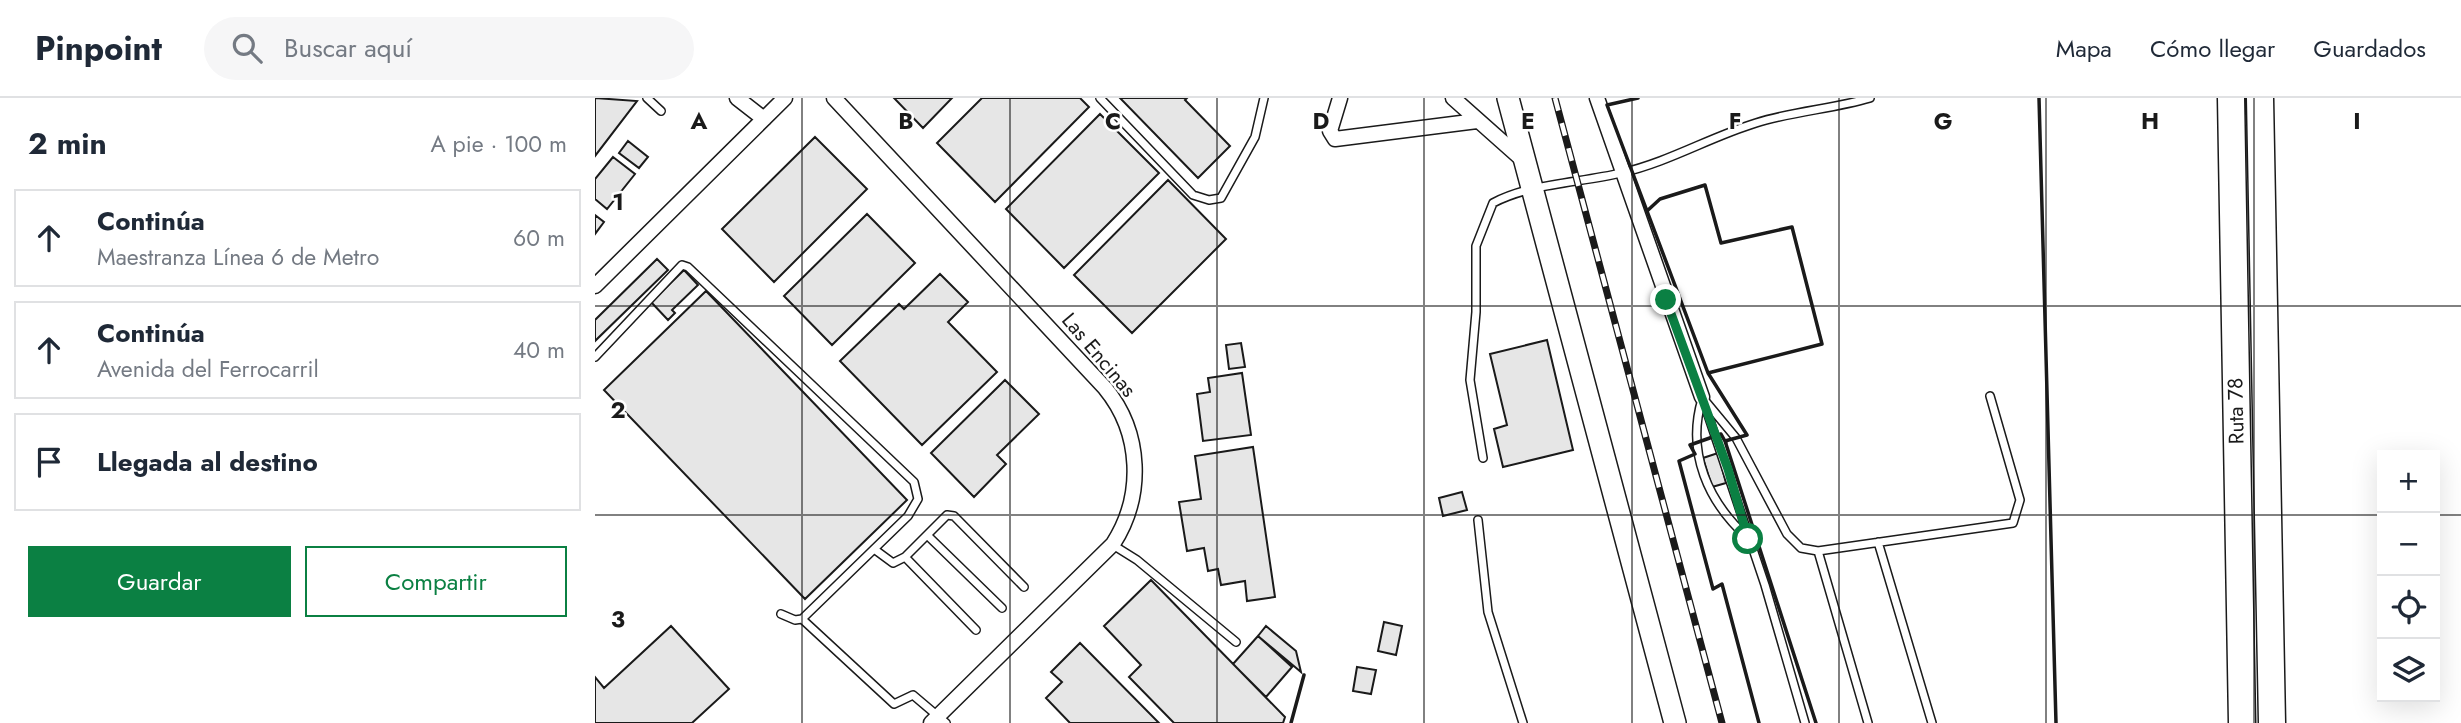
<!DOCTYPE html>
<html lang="es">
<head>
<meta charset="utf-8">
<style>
	:root { --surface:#fff; --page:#f6f6f7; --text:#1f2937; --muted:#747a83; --line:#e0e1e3; --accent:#0b8043 }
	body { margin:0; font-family:Jost,sans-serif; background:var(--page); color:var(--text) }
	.controls { position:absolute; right:21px; bottom:21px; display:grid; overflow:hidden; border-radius:0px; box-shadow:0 7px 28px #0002 }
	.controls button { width:63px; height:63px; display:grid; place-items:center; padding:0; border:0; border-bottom:2px solid var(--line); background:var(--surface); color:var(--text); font:35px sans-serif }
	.stop { position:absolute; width:21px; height:21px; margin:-16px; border:5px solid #0b8043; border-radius:50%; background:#fff }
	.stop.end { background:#0b8043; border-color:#fff; box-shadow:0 2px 7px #0008 }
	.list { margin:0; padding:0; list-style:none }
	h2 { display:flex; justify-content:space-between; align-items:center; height:91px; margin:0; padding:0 28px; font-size:30px }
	h2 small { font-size:23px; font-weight:400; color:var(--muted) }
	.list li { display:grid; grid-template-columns:46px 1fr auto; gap:21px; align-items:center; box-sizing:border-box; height:98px; margin:0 14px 14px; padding:0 14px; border:2px solid var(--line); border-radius:0px }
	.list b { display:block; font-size:26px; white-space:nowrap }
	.list p { margin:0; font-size:23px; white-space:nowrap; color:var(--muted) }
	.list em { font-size:23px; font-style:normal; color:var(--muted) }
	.actions { display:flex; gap:14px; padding:21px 28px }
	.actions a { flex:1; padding:16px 0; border:2px solid var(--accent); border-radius:0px; text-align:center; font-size:24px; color:var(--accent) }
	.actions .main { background:var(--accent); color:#fff }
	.icon { flex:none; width:38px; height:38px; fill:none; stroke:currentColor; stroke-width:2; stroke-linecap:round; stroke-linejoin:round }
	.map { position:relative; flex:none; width:1866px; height:625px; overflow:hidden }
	header { display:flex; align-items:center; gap:42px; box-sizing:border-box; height:98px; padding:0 35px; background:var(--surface); border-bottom:2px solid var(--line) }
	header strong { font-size:33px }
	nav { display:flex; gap:38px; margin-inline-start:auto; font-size:24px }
	.search { width:490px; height:63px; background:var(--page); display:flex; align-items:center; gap:18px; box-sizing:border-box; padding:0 24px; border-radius:38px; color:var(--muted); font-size:26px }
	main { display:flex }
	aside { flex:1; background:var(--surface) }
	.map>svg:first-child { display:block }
</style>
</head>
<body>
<header>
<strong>Pinpoint</strong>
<div class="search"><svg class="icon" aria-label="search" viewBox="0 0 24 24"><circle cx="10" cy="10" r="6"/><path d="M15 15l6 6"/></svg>Buscar aquí</div>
<nav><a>Mapa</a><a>Cómo llegar</a><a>Guardados</a></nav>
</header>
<main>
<aside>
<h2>2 min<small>A pie · 100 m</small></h2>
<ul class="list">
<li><svg class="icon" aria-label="ahead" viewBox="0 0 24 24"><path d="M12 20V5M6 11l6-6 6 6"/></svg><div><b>Continúa</b><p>Maestranza Línea 6 de Metro</p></div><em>60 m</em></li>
<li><svg class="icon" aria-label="ahead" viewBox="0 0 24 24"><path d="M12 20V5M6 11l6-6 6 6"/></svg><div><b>Continúa</b><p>Avenida del Ferrocarril</p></div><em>40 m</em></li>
<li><svg class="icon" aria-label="arrive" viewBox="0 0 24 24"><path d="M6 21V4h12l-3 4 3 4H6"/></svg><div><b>Llegada al destino</b></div></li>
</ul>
<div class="actions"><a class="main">Guardar</a><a>Compartir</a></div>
</aside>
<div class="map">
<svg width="1866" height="625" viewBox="0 0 1866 625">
	<rect width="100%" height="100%" fill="#fff"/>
	<!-- building -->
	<path fill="#e6e6e6" stroke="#1a1a1a" stroke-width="2" d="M0 0 42 3 0 58Z
		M299 0H357L328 30Z
		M387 0H485L494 9 400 104 342 45Z
		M525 0H592L590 2 635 48 603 80Z
		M505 16 564 75 469 170 411 111Z
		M220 39 272 91 179 184 127 131Z
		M33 43 53 59 44 70 24 55Z
		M18 59 40 76 12 111 0 101V81Z
		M573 82 631 141 537 235 479 177Z
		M272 116 320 165 237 247 189 198Z
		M0 117 9 124 0 136Z
		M62 161 73 172 0 243V222Z
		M89 172 103 187 77 212 80 215 73 222 56 204Z
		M345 176 373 204 353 224 402 274 327 347 245 263 304 206 309 211Z
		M111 193 312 402 210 501 9 292Z
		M952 242 978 352 908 369 899 331 912 327 895 256Z
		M646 245 650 269 634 271 631 247Z
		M647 275 656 337 608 343 602 296 615 294 613 280Z
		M410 282 444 316 402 357 411 366 379 399 336 355Z
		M658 349 680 499 652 503 650 483 626 487 623 471 613 473 609 450 592 453 584 404 606 401 600 358Z
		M1123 355 1131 385 1117 389 1108 360Z
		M867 394 872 412 848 418 844 400Z
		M556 482 690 619 688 625H579L534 579 546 567 509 528Z
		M789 524 807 528 801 557 783 553Z
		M76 528 134 591 97 625H0V579L9 590Z
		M671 528 701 553 706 574 663 538Z
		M663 538 697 569 671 599 638 566Z
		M485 545 564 625H475L451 600 467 584 456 574Z
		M762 569 781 572 776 596 758 593Z"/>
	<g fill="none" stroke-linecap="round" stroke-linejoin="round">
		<!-- service casing -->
		<g stroke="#1a1a1a" stroke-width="10">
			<path id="service" d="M52 0 66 13
				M505 0 598 97 614 102 626 100 660 39 669 0
				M0 259 87 167 93 169 319 384 323 401 313 418 207 521 200 522 186 516
				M1107 299 1141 340 1192 436 1206 450 1223 453 1418 425 1425 402 1395 298
				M1107 301C1091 355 1113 404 1153 440
				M1109 305 1170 487 1210 625
				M888 360 875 282 881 214V148L898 105C936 85 984 85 1026 75 1074 64 1115 39 1161 25 1199 13 1238 11 1275 0
				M883 422 893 514 928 625
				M332 437 407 510
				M1283 444 1337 625
				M518 447 542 462 641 544
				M279 451 298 465 310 459 352 417 359 418 429 489
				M1223 453 1273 625
				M310 459 381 532
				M207 521 299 606 318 597 351 625"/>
		</g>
		<!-- minor casing -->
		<g stroke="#1a1a1a" stroke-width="17">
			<path id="minor" d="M142 0 169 21
				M239 0 510 290C547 335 549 398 518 446L336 625
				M745 0 735 33 740 41 882 23
				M858 0 930 64
				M1002 0 1107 299
				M0 188 190 0"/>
		</g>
		<!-- secondary casing -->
		<g stroke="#1a1a1a" stroke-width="24">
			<path id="secondary" d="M913 0 1080 625"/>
		</g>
		<!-- motorway casing -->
		<g stroke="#1a1a1a" stroke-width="29">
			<path id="motorway" d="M1636 0 1647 625
				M1665 0 1677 625"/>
		</g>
		<!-- service -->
		<use href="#service" stroke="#fff" stroke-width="7"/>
		<!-- minor -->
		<use href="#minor" stroke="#fff" stroke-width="14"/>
		<!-- secondary -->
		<use href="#secondary" stroke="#fff" stroke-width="21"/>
		<!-- motorway -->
		<use href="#motorway" stroke="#fff" stroke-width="26"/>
		<!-- rail casing -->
		<g stroke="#1a1a1a" stroke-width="7">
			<path id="rail" d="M960 0 1127 625"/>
		</g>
		<!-- rail -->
		<use href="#rail" stroke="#fff" stroke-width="4.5" stroke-dasharray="13" stroke-linecap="butt"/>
		<!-- wall -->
		<path stroke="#1a1a1a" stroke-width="3.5" d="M1043 0 1012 7 1052 113 1065 101 1110 87 1126 145 1197 129 1227 246 1113 275 1152 337 1130 343 1221 625
			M1444 0 1461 625
			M1052 113 1113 275
			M1131 345 1126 336 1095 347 1100 356 1084 363 1118 491 1127 486 1164 625
			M696 625 709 577"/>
	</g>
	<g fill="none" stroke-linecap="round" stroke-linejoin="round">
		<!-- route -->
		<path stroke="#0b8043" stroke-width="9" d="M1071 202 1133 371 1153 441"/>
	</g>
	<!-- grid -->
	<path fill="none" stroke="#1a1a1a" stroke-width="2" stroke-opacity="0.55" d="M207 0V625M415 0V625M622 0V625M829 0V625M1037 0V625M1244 0V625M1451 0V625M1659 0V625M0 208H1866M0 417H1787M1840 417H1866"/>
	<g text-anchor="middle" stroke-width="5" stroke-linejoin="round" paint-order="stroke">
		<!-- street labels -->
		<g font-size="21" fill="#1a1a1a" stroke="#fff">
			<text transform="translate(504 257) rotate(50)" y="7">Las Encinas</text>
			<text transform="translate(1641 313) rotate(-91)" y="7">Ruta 78</text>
		</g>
	</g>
	<g font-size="23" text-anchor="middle" font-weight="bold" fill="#1a1a1a" stroke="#fff" stroke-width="5" stroke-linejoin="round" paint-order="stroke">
		<text x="104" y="31">A</text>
		<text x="311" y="31">B</text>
		<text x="518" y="31">C</text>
		<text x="726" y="31">D</text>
		<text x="933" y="31">E</text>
		<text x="1140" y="31">F</text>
		<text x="1348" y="31">G</text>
		<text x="1555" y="31">H</text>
		<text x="1762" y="31">I</text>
		<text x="23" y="112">1</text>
		<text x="23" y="320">2</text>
		<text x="23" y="529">3</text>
	</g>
</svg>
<div class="controls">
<button>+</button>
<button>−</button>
<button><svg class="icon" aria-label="locate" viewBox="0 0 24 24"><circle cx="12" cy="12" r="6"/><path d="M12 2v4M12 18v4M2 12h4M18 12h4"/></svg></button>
<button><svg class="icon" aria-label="layers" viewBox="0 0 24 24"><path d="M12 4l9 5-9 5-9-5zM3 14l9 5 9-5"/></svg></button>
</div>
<div class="stop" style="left:1153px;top:441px"></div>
<div class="stop end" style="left:1071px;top:202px"></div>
</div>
</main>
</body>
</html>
